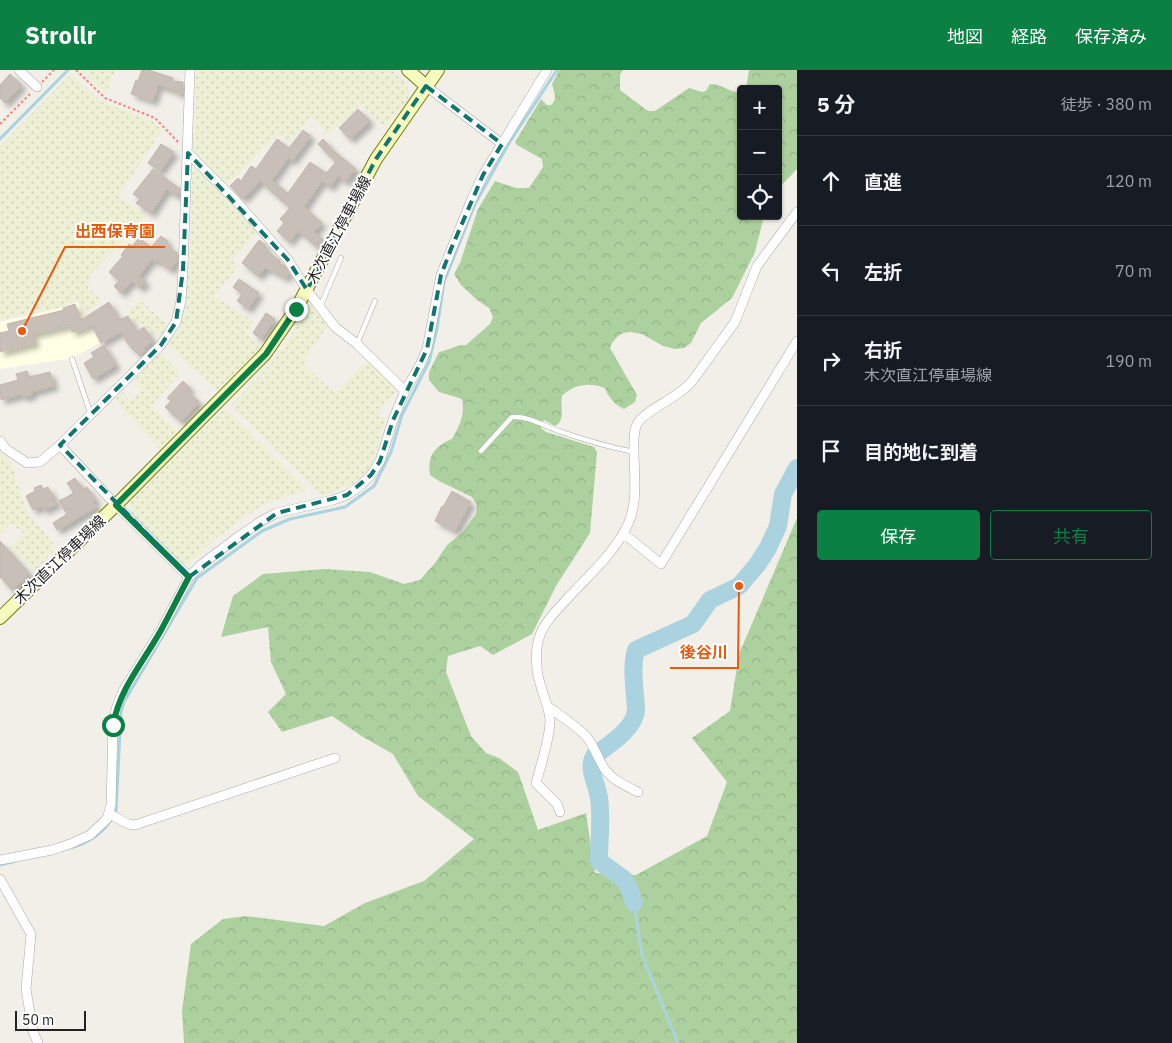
<!DOCTYPE html>
<html lang="ja">
<head>
<meta charset="utf-8">
<style>
	:root { --surface:#171b24; --page:#242831; --text:#f1f3f6; --muted:#9ea1a6; --line:#363941; --accent:#0b8043 }
	body { margin:0; font-family:"IBM Plex Sans","Noto Sans JP",sans-serif; background:var(--page); color:var(--text) }
	.controls { position:absolute; right:15px; top:15px; display:grid; overflow:hidden; border-radius:5px; box-shadow:0 1px 4px #0004 }
	.controls button { width:45px; height:45px; display:grid; place-items:center; padding:0; border:0; border-bottom:1px solid var(--line); background:var(--surface); color:var(--text); font:25px sans-serif }
	.scale { position:absolute; left:15px; bottom:12px; width:71px; box-sizing:border-box; padding-left:5px; border:2px solid #222; border-top:0; font-size:14px; line-height:18px; white-space:nowrap; color:#222; -webkit-text-stroke:4px #fff; paint-order:stroke }
	.stop { position:absolute; width:15px; height:15px; margin:-11px; border:4px solid #0b8043; border-radius:50%; background:#fff }
	.stop.end { background:#0b8043; border-color:#fff; box-shadow:0 1px 5px #0008 }
	.list { margin:0; padding:0; list-style:none }
	h2 { display:flex; justify-content:space-between; align-items:center; height:65px; margin:0; padding:0 20px; font-size:21px }
	h2 small { font-size:16px; font-weight:400; color:var(--muted) }
	.list li { display:grid; grid-template-columns:32px 1fr auto; gap:15px; align-items:center; box-sizing:border-box; height:90px; padding:0 20px; border-top:1px solid var(--line) }
	.list b { display:block; font-size:19px; white-space:nowrap }
	.list p { margin:0; font-size:16px; white-space:nowrap; color:var(--muted) }
	.list em { font-size:16px; font-style:normal; color:var(--muted) }
	.actions { display:flex; gap:10px; padding:15px 20px }
	.actions a { flex:1; padding:11px 0; border:1px solid var(--accent); border-radius:5px; text-align:center; font-size:18px; color:var(--accent) }
	.actions .main { background:var(--accent); color:#fff }
	.icon { flex:none; width:28px; height:28px; fill:none; stroke:currentColor; stroke-width:2; stroke-linecap:round; stroke-linejoin:round }
	.map { position:relative; flex:none; width:797px; height:973px; overflow:hidden }
	header { display:flex; align-items:center; gap:30px; box-sizing:border-box; height:70px; padding:0 25px; background:var(--accent); color:#fff }
	header strong { font-size:24px }
	nav { display:flex; gap:28px; margin-inline-start:auto; font-size:18px }
	main { display:flex }
	aside { flex:1; background:var(--surface) }
	.map>svg:first-child { display:block }
</style>
</head>
<body>
<header>
<strong>Strollr</strong>
<nav><a>地図</a><a>経路</a><a>保存済み</a></nav>
</header>
<main>
<div class="map">
<svg width="797" height="973" viewBox="0 0 797 973">
	<defs>
		<pattern id="farmland-dots" width="8" height="8" patternUnits="userSpaceOnUse" patternTransform="scale(1.25)"><rect width="8" height="8" fill="#eef0d5"/><path d="M2 2h.1M6 6h.1" fill="none" stroke="#ccceb7" stroke-width="1.8" stroke-linecap="round"/></pattern>
		<pattern id="forest-crowns" width="20" height="18" patternUnits="userSpaceOnUse" patternTransform="scale(1.25)"><rect width="20" height="18" fill="#add19e"/><path d="M2 6a3 3 0 1 1 6 0M12 15a3 3 0 1 1 6 0" fill="none" stroke="#95b388"/></pattern>
		<filter id="shadow"><feDropShadow dx="4.5" dy="4.5" stdDeviation="2.5" flood-color="#0004"/></filter>
	</defs>
	<rect width="100%" height="100%" fill="#f2efe9"/>
	<!-- education -->
	<path fill="#ffffe5" d="M77 232 100 273 76 286 67 289 0 299V252L61 238Z"/>
	<!-- farmland -->
	<path fill="url(#farmland-dots)" d="M81 0H115L106 24Z
		M196 0H391L405 12 409 22 408 29 385 59 361 35 328 65 311 46 290 73 279 64 226 116 193 82Z
		M71 4 102 32 151 50 162 60 118 127 147 146 89 206 88 219 102 230 86 244 77 230 62 237 0 250V76Z
		M198 99 257 162 232 190 237 198 214 226 253 251 246 264 262 278 219 323 167 275 181 255 186 227 191 166 192 103Z
		M140 230 168 256 161 268 141 254 135 252 127 244Z
		M312 234 329 254 306 287 305 296 335 323 363 295 368 294H372L398 320 376 342 385 351 374 389 368 399 351 415 327 424H320L231 335 274 290 288 271 308 235Z
		M160 282 181 303 151 336 180 365 162 382 115 330 122 322 130 331 142 320 135 310Z
		M222 341H229L305 417 306 421 276 430 261 436 218 467 187 495 176 489 132 443 130 437V432Z
		M0 381 12 393 17 414 27 442 57 477 35 502 10 477 24 464 11 453 0 464Z"/>
	<!-- forest -->
	<path fill="url(#forest-crowns)" d="M559 0H623L620 5V20L648 41H655L689 18 702 22 706 21 710 14C721 14 730 22 741 23V146H764L755 182 732 228 701 253 691 273 684 278 675 279 663 276 642 264 630 262 623 263 617 267 612 273 610 278 637 325 635 332 624 339C615 335 608 327 605 318 589 312 574 314 562 326 560 336 566 351 555 356L544 350 541 353V358L546 362 594 377 597 382 590 463 556 516 532 564 493 585 480 576 448 586 446 602 471 666 486 683 499 688 518 702 538 760 586 743 595 803 636 805 707 766 727 712 692 668 730 641 739 584 797 448V973H184L182 941 191 874 223 849 246 846 324 856 365 833 424 811 474 769 418 726 393 684 363 667 332 646 282 662 268 642 286 624 271 592 268 557 221 567 233 526 263 504 324 499 370 502 404 514 420 510 435 493 447 475 463 462 476 444 477 435 472 427 439 411 430 405C427 385 435 376 452 369 460 355 465 345 462 329L439 322 429 310V302L439 282C450 280 454 275 466 275L490 254 493 247 489 238 477 230 461 215 454 204 460 193 478 139 495 111 516 118H529L543 97 542 89 517 75 515 72 541 29 547 35H551C558 28 554 23 552 14Z
		M749 0H797V99L778 119V19H746Z"/>
	<g fill="none" stroke-linecap="round" stroke-linejoin="round">
		<!-- stream -->
		<path stroke="#aad3df" stroke-width="3" d="M0 69 68 0
			M66 779C89 774 106 762 116 741L121 642 124 632 197 508 262 461 290 449 345 437 374 416 391 382 402 345 429 292 437 259 444 212 475 134 509 73 557 0
			M0 795 16 791
			M634 833 642 885 678 973"/>
		<!-- river -->
		<path stroke="#aad3df" stroke-width="18" d="M634 833 630 820 625 810 599 791C599 771 602 748 599 728 597 713 587 700 594 686 608 675 635 659 636 640 636 631 634 621 634 612 633 602 633 590 636 580L693 554 710 530 739 516 757 495 768 478 778 456 783 424 797 398"/>
	</g>
	<!-- building -->
	<path fill="#c7bfb8" stroke="#c4b6ab" filter="url(#shadow)" d="M142 0H148L173 8 172 11 183 12V23H176V21L158 15 153 31 131 24 136 10 138 11Z
		M10 4 22 15 5 33 0 28V15Z
		M358 39 370 51 350 69 339 58Z
		M303 60 311 66 292 91 288 88 272 110 286 122 288 123 310 92 326 103 336 92 318 74 323 69 335 82 356 99 345 112 338 106 330 117 322 111 304 137 322 153 314 162 323 170 317 177 298 161 289 172 277 161 284 153 280 149 290 138 260 111 243 129 230 116 238 108 241 111 251 96 256 99 277 69 289 78Z
		M161 74 174 82 160 101 148 93Z
		M153 99 180 119V121L176 126 167 119 151 143 136 133 140 129 133 124Z
		M161 166 168 171 166 174 177 183V191L170 200 157 190 156 192 152 189 139 206 146 212 140 218 132 211 121 223 114 216 119 211 109 202 123 186 121 185 129 174 132 176 139 168 151 177Z
		M259 170 266 175 264 178 280 191 278 193 285 196 289 203 286 208 266 198 258 206 242 193Z
		M239 209 259 223 248 239 237 231 242 224 233 217Z
		M109 232 119 250 128 246 137 262 144 257 153 271 143 278 146 280 140 286 128 274 121 262 101 273 92 255 72 262 70 255 32 264 35 273 0 282V263L9 261 7 254 64 240 63 238 75 234 81 250Z
		M266 243 275 249 261 269 253 263Z
		M104 275 116 295 93 309 84 293 94 287 91 283Z
		M27 301 29 307 50 302 54 316 31 322 32 325 23 327 22 324 1 330 0 315 18 310 16 304Z
		M183 311 190 318 187 321 199 332 181 352 165 337 171 331 167 328Z
		M75 408 83 419 87 417 96 430 93 432 97 437 57 460 53 453 67 444 59 431 74 423 67 413Z
		M41 415 43 419 48 417 57 434 44 440 42 436 33 440 26 426 35 421 34 418Z
		M452 421 471 432 455 461 435 451 442 436 443 437Z
		M0 471 30 504 12 520 0 507Z"/>
	<g fill="none" stroke-linecap="round" stroke-linejoin="round">
		<!-- lane casing -->
		<g stroke="#a9a9a9" stroke-width="5.5">
			<path id="lane" d="M320 237 341 188
				M357 274 375 231
				M72 289 91 345
				M481 381 512 347C529 346 544 356 559 361 584 370 609 377 634 382"/>
		</g>
		<!-- street casing -->
		<g stroke="#a9a9a9" stroke-width="10">
			<path id="street" d="M19 0 37 17
				M426 16 502 74
				M188 83 236 131 288 190 307 220 335 257 357 274 405 321
				M0 371 6 379 27 393 40 392 60 375 161 275 176 252 181 231 183 200 190 0
				M60 375 116 435 189 507
				M623 463 661 494 797 271
				M547 636C560 645 573 654 584 664 594 674 597 687 604 698 612 710 626 716 638 722
				M560 742 557 734 536 713C541 694 550 669 550 650 549 637 543 625 540 613 536 601 535 581 539 568 544 552 557 540 568 528 589 505 616 482 629 452 638 430 634 404 634 380 634 372 633 362 637 354 646 339 679 328 693 310L735 252 757 196 797 142
				M110 744 128 754 135 755 335 688
				M0 790 52 780 70 774 90 765 107 749 111 735 113 655 116 639 123 621 160 562 189 507 202 494 235 469 263 450 277 443 333 430 347 425 360 416 371 405 380 391 393 350 405 321 420 295 427 279 441 205 471 131 483 105 547 0
				M0 809 31 864 26 919 33 962 38 973"/>
		</g>
		<!-- secondary casing -->
		<g stroke="#707d05" stroke-width="14">
			<path id="secondary" d="M408 0 426 16
				M0 548 116 435 265 284 296 239 376 89 438 0"/>
		</g>
		<!-- path -->
		<path stroke="#fa8072" stroke-width="2" stroke-dasharray="2.5 2.5" stroke-linecap="butt" d="M76 0 105 28 155 48 178 72
			M42 12 54 0
			M0 54 30 24"/>
		<!-- lane -->
		<use href="#lane" stroke="#fff" stroke-width="4.5"/>
		<!-- street -->
		<use href="#street" stroke="#fff" stroke-width="9"/>
		<!-- secondary -->
		<use href="#secondary" stroke="#f7fabf" stroke-width="12"/>
	</g>
	<g fill="none" stroke-linecap="round" stroke-linejoin="round">
		<!-- route -->
		<path stroke="#0b8043" stroke-width="6" d="M113 655C120 618 142 594 160 562 170 544 179 525 189 507L116 435 266 284 296 239"/>
	</g>
	<!-- marked area -->
	<path fill="none" stroke="#0f766e" stroke-width="4" stroke-dasharray="10 6" stroke-linejoin="round" d="M426 16 502 74 483 105 451 179 441 205 427 279 393 350 380 391 371 405 347 425 277 443 189 507 60 375 161 275 176 252 183 200 188 83 288 190 307 220 376 89Z"/>
	<g text-anchor="middle" stroke-width="4" stroke-linejoin="round" paint-order="stroke">
		<!-- street labels -->
		<g font-size="15" fill="#222" stroke="#fff">
			<text transform="translate(339 160) rotate(-62)" y="5">木次直江停車場線</text>
			<text transform="translate(60 490) rotate(-44)" y="5">木次直江停車場線</text>
		</g>
	</g>
	<!-- callouts -->
	<path fill="none" stroke="#e8590c" stroke-width="2" d="M22 261L65 177H165M739 516L738 598H670"/>
	<g fill="#e8590c" stroke="#fff" stroke-width="2">
		<circle cx="22" cy="261" r="5"/>
		<circle cx="739" cy="516" r="5"/>
	</g>
	<g font-size="16" text-anchor="middle" font-weight="bold" fill="#e8590c" stroke="#fff" stroke-width="4" stroke-linejoin="round" paint-order="stroke">
		<text x="115" y="167">出西保育園</text>
		<text x="704" y="588">後谷川</text>
	</g>
</svg>
<div class="controls">
<button>+</button>
<button>−</button>
<button><svg class="icon" aria-label="locate" viewBox="0 0 24 24"><circle cx="12" cy="12" r="6"/><path d="M12 2v4M12 18v4M2 12h4M18 12h4"/></svg></button>
</div>
<div class="scale">50 m</div>
<div class="stop" style="left:113px;top:655px"></div>
<div class="stop end" style="left:296px;top:239px"></div>
</div>
<aside>
<h2>5 分<small>徒歩 · 380 m</small></h2>
<ul class="list">
<li><svg class="icon" aria-label="ahead" viewBox="0 0 24 24"><path d="M12 20V5M6 11l6-6 6 6"/></svg><div><b>直進</b></div><em>120 m</em></li>
<li><svg class="icon" aria-label="left" viewBox="0 0 24 24"><path d="M17 20v-9H6M10 6l-5 5 5 5"/></svg><div><b>左折</b></div><em>70 m</em></li>
<li><svg class="icon" aria-label="right" viewBox="0 0 24 24"><path d="M7 20v-9h11M14 6l5 5-5 5"/></svg><div><b>右折</b><p>木次直江停車場線</p></div><em>190 m</em></li>
<li><svg class="icon" aria-label="arrive" viewBox="0 0 24 24"><path d="M6 21V4h12l-3 4 3 4H6"/></svg><div><b>目的地に到着</b></div></li>
</ul>
<div class="actions"><a class="main">保存</a><a>共有</a></div>
</aside>
</main>
</body>
</html>
